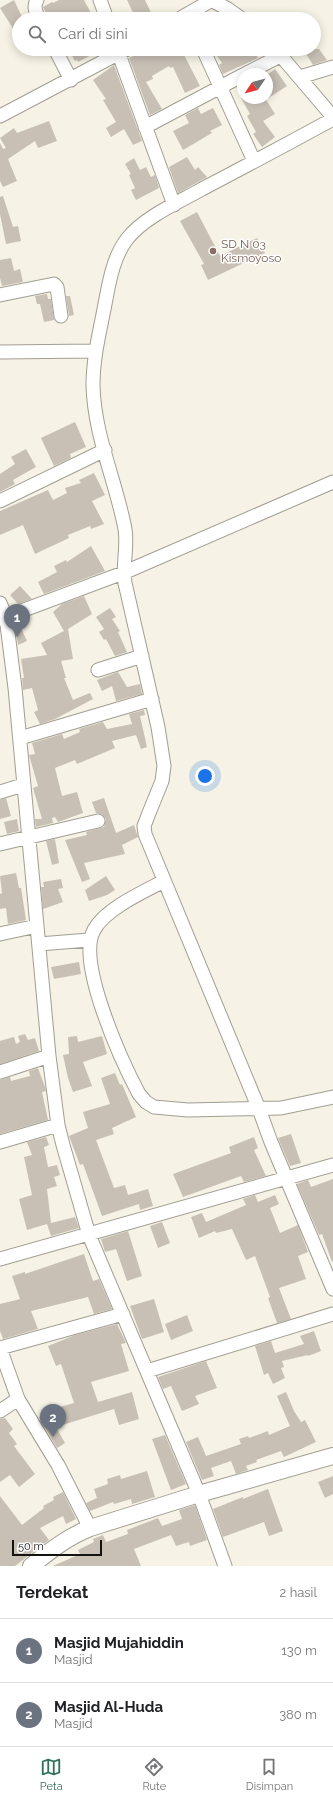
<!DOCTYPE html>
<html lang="id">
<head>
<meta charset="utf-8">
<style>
	:root { --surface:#fff; --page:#f2f2f2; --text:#202124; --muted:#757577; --line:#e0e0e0; --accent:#33705b }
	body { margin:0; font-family:Raleway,sans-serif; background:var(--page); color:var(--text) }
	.compass { position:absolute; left:237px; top:68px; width:36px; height:36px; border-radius:50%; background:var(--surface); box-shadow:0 2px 10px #0003; rotate:235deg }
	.scale { position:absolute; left:12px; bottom:10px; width:90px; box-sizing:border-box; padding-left:4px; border:2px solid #14130f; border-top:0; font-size:11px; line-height:14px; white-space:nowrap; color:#14130f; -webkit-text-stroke:3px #fff; paint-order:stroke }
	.you { position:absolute; left:205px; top:776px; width:14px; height:14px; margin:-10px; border:3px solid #fff; border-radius:50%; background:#1a73e8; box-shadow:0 0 0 6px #1a73e833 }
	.badge { display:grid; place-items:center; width:26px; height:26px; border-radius:50%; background:var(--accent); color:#fff; font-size:13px; font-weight:700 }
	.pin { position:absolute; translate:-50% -33px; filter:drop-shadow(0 1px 2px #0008) }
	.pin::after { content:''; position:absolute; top:21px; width:14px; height:12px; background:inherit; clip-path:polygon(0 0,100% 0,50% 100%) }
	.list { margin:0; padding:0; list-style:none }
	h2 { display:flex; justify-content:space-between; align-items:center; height:52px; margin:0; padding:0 16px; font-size:17px }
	h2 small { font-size:13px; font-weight:400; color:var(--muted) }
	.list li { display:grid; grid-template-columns:26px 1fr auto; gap:12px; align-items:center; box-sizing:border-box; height:64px; padding:0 16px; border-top:1px solid var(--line) }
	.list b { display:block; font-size:15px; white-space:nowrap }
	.list p { margin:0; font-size:13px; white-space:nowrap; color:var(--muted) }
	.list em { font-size:13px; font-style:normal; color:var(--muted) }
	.icon { flex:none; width:22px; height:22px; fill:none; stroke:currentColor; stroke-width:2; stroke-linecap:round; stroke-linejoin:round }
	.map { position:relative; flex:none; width:333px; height:1566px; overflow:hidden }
	.search { position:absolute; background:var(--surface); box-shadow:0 2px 10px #0003; left:12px; right:12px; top:12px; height:44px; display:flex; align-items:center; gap:10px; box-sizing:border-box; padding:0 14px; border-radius:22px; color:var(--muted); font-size:15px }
	.sheet { height:180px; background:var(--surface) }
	nav { display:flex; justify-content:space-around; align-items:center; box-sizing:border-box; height:56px; border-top:1px solid var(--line); background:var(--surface); font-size:11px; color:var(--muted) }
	nav a { display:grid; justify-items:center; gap:2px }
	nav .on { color:var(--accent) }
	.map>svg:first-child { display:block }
</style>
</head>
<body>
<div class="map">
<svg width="333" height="1566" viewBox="0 0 333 1566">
	<rect width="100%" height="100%" fill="#f6f2e5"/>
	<!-- building -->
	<path fill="#c8c0b5" d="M14 0 23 19H19V38L0 8Z
		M59 0H84L94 19H49L43 7 52 2 53 3Z
		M127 0H145L154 19H136Z
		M68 49H103L78 62 77 60 75 61Z
		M149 49H181L200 86 185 93 173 67 170 68 169 66 152 76 153 79 146 82 162 109 150 115 129 58Z
		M212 49H253L258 58 223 74 219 65 222 63Z
		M303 49H319L327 60 313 65Z
		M114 65 142 141 133 145 124 129 111 137 106 128 116 122 103 100 106 99 93 80Z
		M275 69 287 86 267 99V75Z
		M241 98H265L275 114 263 121 275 137 262 147 253 134 256 132 247 116 250 114Z
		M198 108 201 114 213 108 222 125 210 131 212 133 183 150 173 131 189 123 185 115Z
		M49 121 57 141 38 148 35 141 8 159 17 181 3 187 0 181V143L3 149 6 148 0 138 14 128 17 133Z
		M187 157 195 170 198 167 207 177 178 193 169 167Z
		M134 158 140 170 146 167 151 177 155 175 159 188 136 200 131 190 135 188 129 175 131 174 125 164Z
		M3 196 13 227 18 226 21 241 6 244 0 214V197Z
		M197 212 220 256 257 238 265 253 208 280 201 265 204 264 180 221Z
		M11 258 14 271 20 269 23 282 2 286 0 278V260Z
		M47 294 48 299H51L54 320 44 322 40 304H37L35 296Z
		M66 296H70L74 315 69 316Z
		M75 422 86 447 70 454 71 458 54 466 41 438Z
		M26 449 36 467 13 480 15 484 0 492V474L15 464 11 457Z
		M94 473 105 495 92 501 104 524 91 529 90 526 68 535 69 538 35 554 23 525 0 535V511L48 490 53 500 67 493 65 488 81 483 79 480Z
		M91 546 105 571 44 594 38 582 57 572 54 566 66 560 67 562Z
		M20 586 32 599 18 604 10 595Z
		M84 596 92 614 68 629 73 659 61 661 66 678H64L73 700 90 693 93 699 55 719 40 724 34 712 38 710 32 688 23 690 22 678H24L21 659 47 655 41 643 64 631 53 612 62 604Z
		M110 608 116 617 112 619 120 631 118 632 127 652 115 656 106 639 104 640 99 632 104 629 96 617Z
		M20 626 27 641 18 645 15 628Z
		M118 672 127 687 140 684 142 694 116 701 112 686 102 691 97 680Z
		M144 710 145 715 140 716 147 747 141 749 136 735 112 741 115 748 77 764 75 760 55 768 62 796 77 792 83 813 58 822 55 817 52 818 53 823 36 827 35 819H42L33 788 38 786 29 755 35 754 32 743 62 734 64 739 80 732 79 729 103 722 107 729 132 724 129 714Z
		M6 798 11 816 0 819V800Z
		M104 798 116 833 134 825 138 837 122 845 125 854 84 863 90 879 82 882 65 840 87 835 86 832 104 827 106 819 101 814 96 813 92 802Z
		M17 819 19 831 7 834 4 822Z
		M55 839 59 863 52 865 46 841Z
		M16 873 19 888H21L26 920 8 924 6 908 0 909V894L2 893 0 876Z
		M106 876 115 890 107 895 89 901 85 890Z
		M61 879 63 888 58 889 63 902 43 909 41 887H44L43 882Z
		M79 962 81 974 54 979 51 967Z
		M25 1034 28 1040 35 1038 39 1051 0 1064V1041L14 1037 16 1044 20 1042 18 1036Z
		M77 1036 78 1042 102 1036 107 1054 83 1062 92 1086 73 1092 68 1078 63 1055 69 1054 68 1037Z
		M38 1068 45 1087 46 1091 42 1092 48 1120 0 1134V1080L10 1077 11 1081 30 1076 29 1071Z
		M115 1073 120 1085 122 1084 136 1117 112 1128 114 1134 96 1140 114 1188 125 1185 128 1195 148 1189 153 1206 140 1210 139 1204 102 1216 83 1164 80 1165 69 1136 88 1128 83 1112 110 1104 101 1078Z
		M291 1134 301 1163 290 1166 278 1138Z
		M46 1137 49 1145 44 1147 48 1167 57 1165 60 1175 54 1177 57 1186 47 1189 51 1223 75 1217 79 1228 51 1236 47 1224 27 1230 19 1199 32 1195 24 1157 32 1155 27 1142Z
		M254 1137 258 1148 254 1150 266 1176 244 1182 241 1176 183 1197 173 1174 231 1153 229 1147Z
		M333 1179V1261L332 1262 322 1234 319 1235 297 1184 308 1180 311 1187Z
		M255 1195 258 1202 275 1195 279 1204 270 1208 280 1233 298 1225 308 1252 298 1256 306 1279 279 1288 291 1319 277 1323 268 1298 270 1297 255 1256 246 1260 232 1229 216 1233 215 1231 199 1238 191 1217 202 1213 206 1222 246 1205 243 1199Z
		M162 1222 170 1243 158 1248 150 1226Z
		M128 1231 142 1276 127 1281 116 1249 105 1252 101 1239Z
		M84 1254 93 1281 99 1279 112 1309 94 1314 88 1297 31 1311 38 1329 3 1339 0 1331V1304L20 1299 12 1276 25 1272V1274Z
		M154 1299 164 1332 142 1339 130 1306Z
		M187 1315 193 1331 171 1340 165 1324Z
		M117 1324 126 1343 121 1344 129 1371 91 1382 98 1402 132 1392 139 1419 119 1425 114 1409 56 1427 65 1443 57 1448 39 1417 56 1408 74 1403 61 1364 56 1366 48 1346 75 1335Z
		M314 1331 321 1351 308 1356V1355L282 1361 284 1367 281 1368 285 1378 273 1384 268 1373 264 1375 255 1346 271 1341 275 1353 304 1344 300 1336Z
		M206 1361 217 1388 195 1396 199 1404 182 1411 171 1386 163 1389 158 1377Z
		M286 1392 294 1411 301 1422 305 1420 316 1442 284 1457 281 1451 256 1460 257 1462 246 1466 248 1470 236 1474 231 1461 211 1468 214 1476 202 1480 186 1442 198 1437 206 1456 241 1444 239 1439 248 1436 249 1438 268 1431 269 1435 290 1426 277 1396Z
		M5 1418 13 1429 9 1433 17 1444 14 1446 35 1474 19 1487 10 1475 0 1482V1419Z
		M165 1435 186 1484 171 1490 152 1439Z
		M147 1471 155 1497 132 1504 131 1499 114 1504 113 1502 90 1511 86 1503 97 1498 94 1489 108 1484 107 1479 120 1475 121 1479Z
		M333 1476V1494L325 1498 318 1482Z
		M268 1489 283 1531 269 1536 264 1522 223 1537 213 1509 243 1497V1499Z
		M63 1492 76 1519 66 1524 63 1516 40 1528 49 1540 15 1566H0V1496L22 1525 44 1508 43 1506 54 1500 53 1497Z
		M195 1505 207 1540 190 1546 189 1542 176 1546 171 1535 134 1549 141 1566H53L80 1554 78 1550 94 1542 93 1539 103 1535 106 1542 128 1534 127 1530 158 1518 162 1526 182 1519 179 1510Z"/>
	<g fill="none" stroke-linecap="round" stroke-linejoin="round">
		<!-- minor casing -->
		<g stroke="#a19e92" stroke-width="15">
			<path id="minor" d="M37 0C33 7 36 12 39 19
				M100 0 107 19
				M211 0 228 9 242 19
				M179 19 212 0
				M55 49 71 80
				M117 49 174 205
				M203 49 254 161
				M275 49 333 117
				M245 74 282 55
				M300 77 333 67
				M0 116 127 49
				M333 119C289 143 246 166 202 189 179 202 144 217 127 239 113 257 109 283 105 304 100 331 93 357 93 385 94 435 116 481 125 529 128 548 122 566 125 583L158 727 164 766 162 781 149 813 144 826 145 834 259 1109 271 1142 333 1289
				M145 127 243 75
				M0 295 54 284 57 287 61 316
				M0 352 95 351
				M0 501 105 450
				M0 603 6 617 15 688 49 1056 58 1125 63 1145 89 1235 199 1494 225 1566
				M0 619 123 573 333 482
				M98 670 142 656
				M20 738 152 699
				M0 792 23 785
				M0 844 98 821
				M164 881C143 892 105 909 94 930 76 962 122 1062 139 1094L146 1102 154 1107 188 1110 281 1108 333 1097
				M0 934 37 926
				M39 944 89 940
				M0 1072 49 1056
				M0 1142 58 1125
				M0 1259 333 1165
				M0 1348 18 1399 58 1465 90 1528
				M0 1348 123 1314
				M147 1371 333 1314
				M0 1411 18 1399"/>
		</g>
		<!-- tertiary casing -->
		<g stroke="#a19e92" stroke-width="18">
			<path id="tertiary" d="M31 1566C50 1551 67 1537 90 1528L199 1494 333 1456"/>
		</g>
		<!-- minor -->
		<use href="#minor" stroke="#fff" stroke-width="13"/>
		<!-- tertiary -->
		<use href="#tertiary" stroke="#fff" stroke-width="16"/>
	</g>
	<!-- markers -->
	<circle fill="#8d6e63" stroke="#fff" stroke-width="1.5" cx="213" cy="251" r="4"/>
	<g text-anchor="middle" stroke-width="3" stroke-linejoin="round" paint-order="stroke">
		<!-- education labels -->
		<g font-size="12" fill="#785e54" stroke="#fff" text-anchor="start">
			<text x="221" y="248">SD N 03<tspan x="221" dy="14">Kismoyoso</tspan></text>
		</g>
	</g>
</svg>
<svg class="compass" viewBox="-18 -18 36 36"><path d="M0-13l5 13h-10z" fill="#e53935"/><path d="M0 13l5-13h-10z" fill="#757577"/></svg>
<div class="scale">50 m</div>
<div class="you"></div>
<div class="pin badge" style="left:17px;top:637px;background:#6b7280">1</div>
<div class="pin badge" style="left:53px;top:1437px;background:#6b7280">2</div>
<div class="search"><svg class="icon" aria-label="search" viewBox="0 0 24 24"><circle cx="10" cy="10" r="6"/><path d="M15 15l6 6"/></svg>Cari di sini</div>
</div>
<section class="sheet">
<h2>Terdekat<small>2 hasil</small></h2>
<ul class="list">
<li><span class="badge" style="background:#6b7280">1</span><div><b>Masjid Mujahiddin</b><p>Masjid</p></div><em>130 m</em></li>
<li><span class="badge" style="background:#6b7280">2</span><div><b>Masjid Al-Huda</b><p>Masjid</p></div><em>380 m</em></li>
</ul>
</section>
<nav>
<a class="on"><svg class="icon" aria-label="map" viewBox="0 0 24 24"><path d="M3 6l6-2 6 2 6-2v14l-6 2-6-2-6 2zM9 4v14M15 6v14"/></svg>Peta</a>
<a><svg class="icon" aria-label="directions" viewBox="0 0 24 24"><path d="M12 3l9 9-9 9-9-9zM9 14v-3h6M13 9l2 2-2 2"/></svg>Rute</a>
<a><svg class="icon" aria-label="saved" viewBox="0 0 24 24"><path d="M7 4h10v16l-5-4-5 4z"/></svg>Disimpan</a>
</nav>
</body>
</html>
